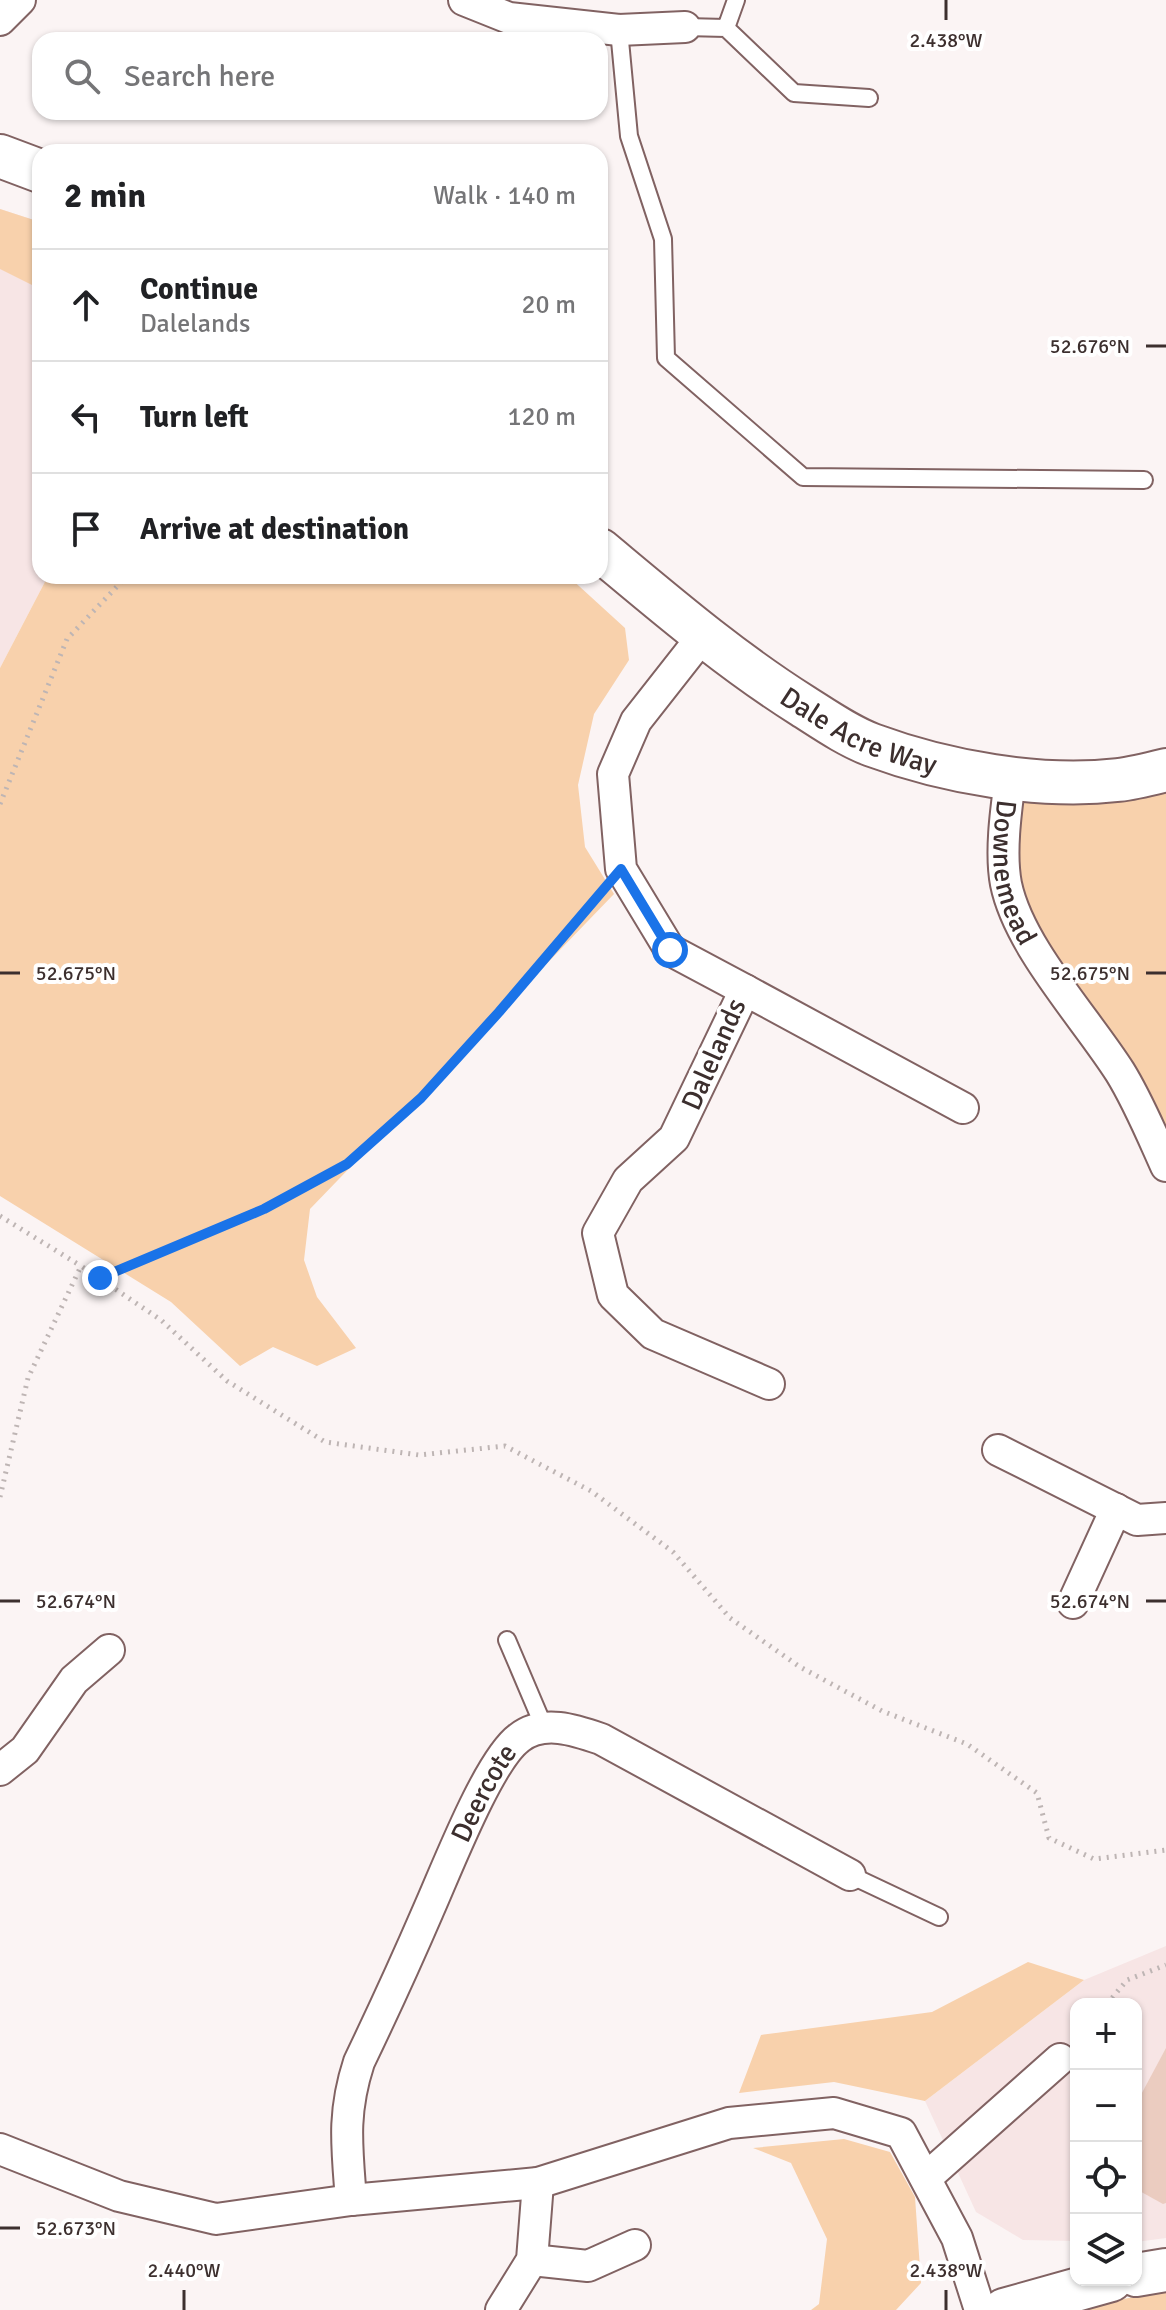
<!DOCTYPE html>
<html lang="en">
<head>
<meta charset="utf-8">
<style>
	:root { --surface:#fff; --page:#f6f6f6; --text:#202124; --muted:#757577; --line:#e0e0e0 }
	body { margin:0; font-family:Signika,sans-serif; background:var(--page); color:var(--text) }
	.controls { position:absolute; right:24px; bottom:24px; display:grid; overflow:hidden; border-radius:16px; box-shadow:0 2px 6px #0004 }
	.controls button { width:72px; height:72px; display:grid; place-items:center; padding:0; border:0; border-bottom:2px solid var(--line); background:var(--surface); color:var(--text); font:40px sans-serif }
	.stop { position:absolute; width:24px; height:24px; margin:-18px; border:6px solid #1a73e8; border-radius:50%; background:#fff }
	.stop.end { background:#1a73e8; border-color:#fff; box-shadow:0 2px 8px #0008 }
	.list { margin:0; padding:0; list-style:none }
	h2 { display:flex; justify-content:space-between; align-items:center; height:104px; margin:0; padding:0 32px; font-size:34px }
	h2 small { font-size:26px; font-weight:400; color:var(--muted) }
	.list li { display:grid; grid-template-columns:52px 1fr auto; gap:24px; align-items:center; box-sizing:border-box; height:112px; padding:0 32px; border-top:2px solid var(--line) }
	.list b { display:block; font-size:30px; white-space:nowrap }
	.list p { margin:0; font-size:26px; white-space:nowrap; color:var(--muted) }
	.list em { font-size:26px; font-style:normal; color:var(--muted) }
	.icon { flex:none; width:44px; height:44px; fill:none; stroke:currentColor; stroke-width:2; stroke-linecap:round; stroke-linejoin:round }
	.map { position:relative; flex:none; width:1166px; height:2310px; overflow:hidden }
	.search { position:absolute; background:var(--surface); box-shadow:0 2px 6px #0004; left:32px; top:32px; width:576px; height:88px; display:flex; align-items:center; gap:20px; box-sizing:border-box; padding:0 28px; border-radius:24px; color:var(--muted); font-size:30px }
	.panel { position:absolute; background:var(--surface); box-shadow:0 2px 6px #0004; left:32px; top:144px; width:576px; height:440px; border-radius:24px }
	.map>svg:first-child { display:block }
</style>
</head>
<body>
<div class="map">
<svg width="1166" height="2310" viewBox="0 0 1166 2310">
	<rect width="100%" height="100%" fill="#fbf4f4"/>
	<!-- built -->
	<path fill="#f7e5e5" d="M0 209 40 222V576H48L0 668Z
		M1166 1946V2238L1136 2242V2004H1076V2241L1023 2240 976 2212 925 2101 1084 1980Z"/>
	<!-- green -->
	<path fill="#f8d1ac" d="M0 209 40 222V289L0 269Z
		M48 576H568L625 628 629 660 594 714 578 785 585 847 614 894 310 1209 304 1260 317 1297 356 1348 317 1366 273 1347 240 1366 171 1302 0 1196V668Z
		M1166 783V1140L1060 969 1028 911 1015 876 1022 790Z
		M1028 1962 1084 1980 925 2101 834 2082 739 2093 761 2035 932 2012Z
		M844 2139 890 2152 915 2197 921 2283 896 2310H811L819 2304 827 2239 791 2163 753 2148Z
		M1166 2291V2310H1079L1086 2306Z"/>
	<!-- building -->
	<path fill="#ebccc0" d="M1166 2048V2203L1163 2204 1136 2189V2104Z"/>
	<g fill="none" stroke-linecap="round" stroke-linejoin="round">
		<!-- lane casing -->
		<g stroke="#816262" stroke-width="20">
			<path id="lane" d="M685 27 726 28 736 0
				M726 28 794 93 869 98
				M619 30 629 136 663 239 666 358 803 477 1144 480
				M507 1640 544 1727
				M850 1875 939 1917"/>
		</g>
		<!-- street casing -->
		<g stroke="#816262" stroke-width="34">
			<g id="street">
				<path d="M464 0 509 18 619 30 685 27"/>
				<path d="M0 20 20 0"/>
				<path d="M702 637 636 721 613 774 621 869 670 950 745 990 674 1138 628 1180 598 1233 613 1295 653 1334 769 1384"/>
				<path id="s1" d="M1010 780C1006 810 1000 853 1006 884 1019 947 1085 1017 1120 1072 1138 1101 1152 1135 1166 1166"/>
				<path d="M745 990 963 1108"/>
				<path d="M998 1450 1137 1520 1166 1518"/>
				<path d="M1073 1603 1116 1509"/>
				<path d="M0 1770 25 1750 74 1680 109 1650"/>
				<path d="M0 2149 119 2196 216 2219 351 2200 538 2183 729 2123 834 2113 901 2133 957 2238 980 2310"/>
				<path d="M927 2177 1060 2059"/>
				<path id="s2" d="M351 2200C347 2147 342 2114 359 2062 383 2012 406 1962 428 1911 446 1871 488 1761 519 1738 543 1719 575 1730 601 1739L850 1875"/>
				<path d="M532 2260 588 2266 635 2245"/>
				<path d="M501 2310 532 2260 538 2183"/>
			</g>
		</g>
		<!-- secondary casing -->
		<g stroke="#816262" stroke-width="46">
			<g id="secondary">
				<path d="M0 156 40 171"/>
				<path id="s3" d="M600 550C666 605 730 660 803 706 825 720 848 736 872 745 945 772 1040 789 1118 780 1134 778 1150 774 1166 770"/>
				<path d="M1136 2275 1166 2270"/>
				<path d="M1004 2310 1111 2280"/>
			</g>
		</g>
		<!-- path -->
		<path stroke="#beb5b4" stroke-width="5" stroke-dasharray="2 6" stroke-linecap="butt" d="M0 804 67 639 127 576
			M0 1216 81 1266
			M100 1278 264 1209 347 1164 421 1098 499 1012 599 894
			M0 1497 28 1378 81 1266 161 1320 227 1381 325 1442 419 1455 505 1446 591 1491 673 1552 730 1618 800 1667 882 1711 967 1744 1037 1793 1049 1838 1094 1859 1166 1850
			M1107 2004 1127 1980 1166 1965"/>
		<!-- lane -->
		<use href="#lane" stroke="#fff" stroke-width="16"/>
		<!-- street -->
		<use href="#street" stroke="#fff" stroke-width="30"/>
		<!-- secondary -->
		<use href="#secondary" stroke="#fff" stroke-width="42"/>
	</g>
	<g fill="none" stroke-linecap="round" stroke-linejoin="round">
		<!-- route -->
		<path stroke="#1a73e8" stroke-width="10" d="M100 1278 264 1209 347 1164 421 1098 499 1012 621 869 670 950"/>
	</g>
	<!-- ticks -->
	<path fill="none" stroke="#3c2f2e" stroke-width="3" d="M946 0V20M1146 346H1166M0 973H20M1146 973H1166M0 1601H20M1146 1601H1166M0 2228H20M184 2290V2310M946 2290V2310"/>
	<g text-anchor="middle" stroke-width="8" stroke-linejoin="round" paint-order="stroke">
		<!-- street labels -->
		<g font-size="28" fill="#3c2f2e" stroke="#fff">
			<text dy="10" stroke="none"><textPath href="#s3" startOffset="318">Dale Acre Way</textPath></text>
			<text dy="10" stroke="none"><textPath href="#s1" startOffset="94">Downemead</textPath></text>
			<text transform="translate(713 1054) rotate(-66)" y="10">Dalelands</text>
			<text dy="10" stroke="none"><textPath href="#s2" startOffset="436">Deercote</textPath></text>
		</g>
	</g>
	<g font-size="20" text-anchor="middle" fill="#3c2f2e" stroke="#fff" stroke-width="8" stroke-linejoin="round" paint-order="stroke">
		<text x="946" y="47">2.438°W</text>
		<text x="1090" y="353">52.676°N</text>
		<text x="76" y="980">52.675°N</text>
		<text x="1090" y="980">52.675°N</text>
		<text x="76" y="1608">52.674°N</text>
		<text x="1090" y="1608">52.674°N</text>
		<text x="76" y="2235">52.673°N</text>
		<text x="184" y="2277">2.440°W</text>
		<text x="946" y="2277">2.438°W</text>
	</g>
</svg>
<div class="controls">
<button>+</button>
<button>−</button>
<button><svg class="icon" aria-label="locate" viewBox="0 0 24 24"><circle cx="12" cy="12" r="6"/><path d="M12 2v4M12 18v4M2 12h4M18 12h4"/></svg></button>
<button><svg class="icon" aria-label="layers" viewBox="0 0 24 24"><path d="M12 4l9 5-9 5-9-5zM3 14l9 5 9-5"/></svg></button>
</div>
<div class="stop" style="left:670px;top:950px"></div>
<div class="stop end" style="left:100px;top:1278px"></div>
<div class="search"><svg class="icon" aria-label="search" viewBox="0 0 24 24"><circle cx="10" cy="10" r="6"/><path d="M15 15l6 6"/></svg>Search here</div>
<section class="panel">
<h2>2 min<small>Walk · 140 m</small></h2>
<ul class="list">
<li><svg class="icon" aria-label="ahead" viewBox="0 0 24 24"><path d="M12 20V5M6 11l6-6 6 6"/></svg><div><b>Continue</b><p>Dalelands</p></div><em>20 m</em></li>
<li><svg class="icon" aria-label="left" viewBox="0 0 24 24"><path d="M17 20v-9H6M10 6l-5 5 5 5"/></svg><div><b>Turn left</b></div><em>120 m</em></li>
<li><svg class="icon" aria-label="arrive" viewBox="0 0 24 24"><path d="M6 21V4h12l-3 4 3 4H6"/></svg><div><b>Arrive at destination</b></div></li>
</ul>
</section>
</div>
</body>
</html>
